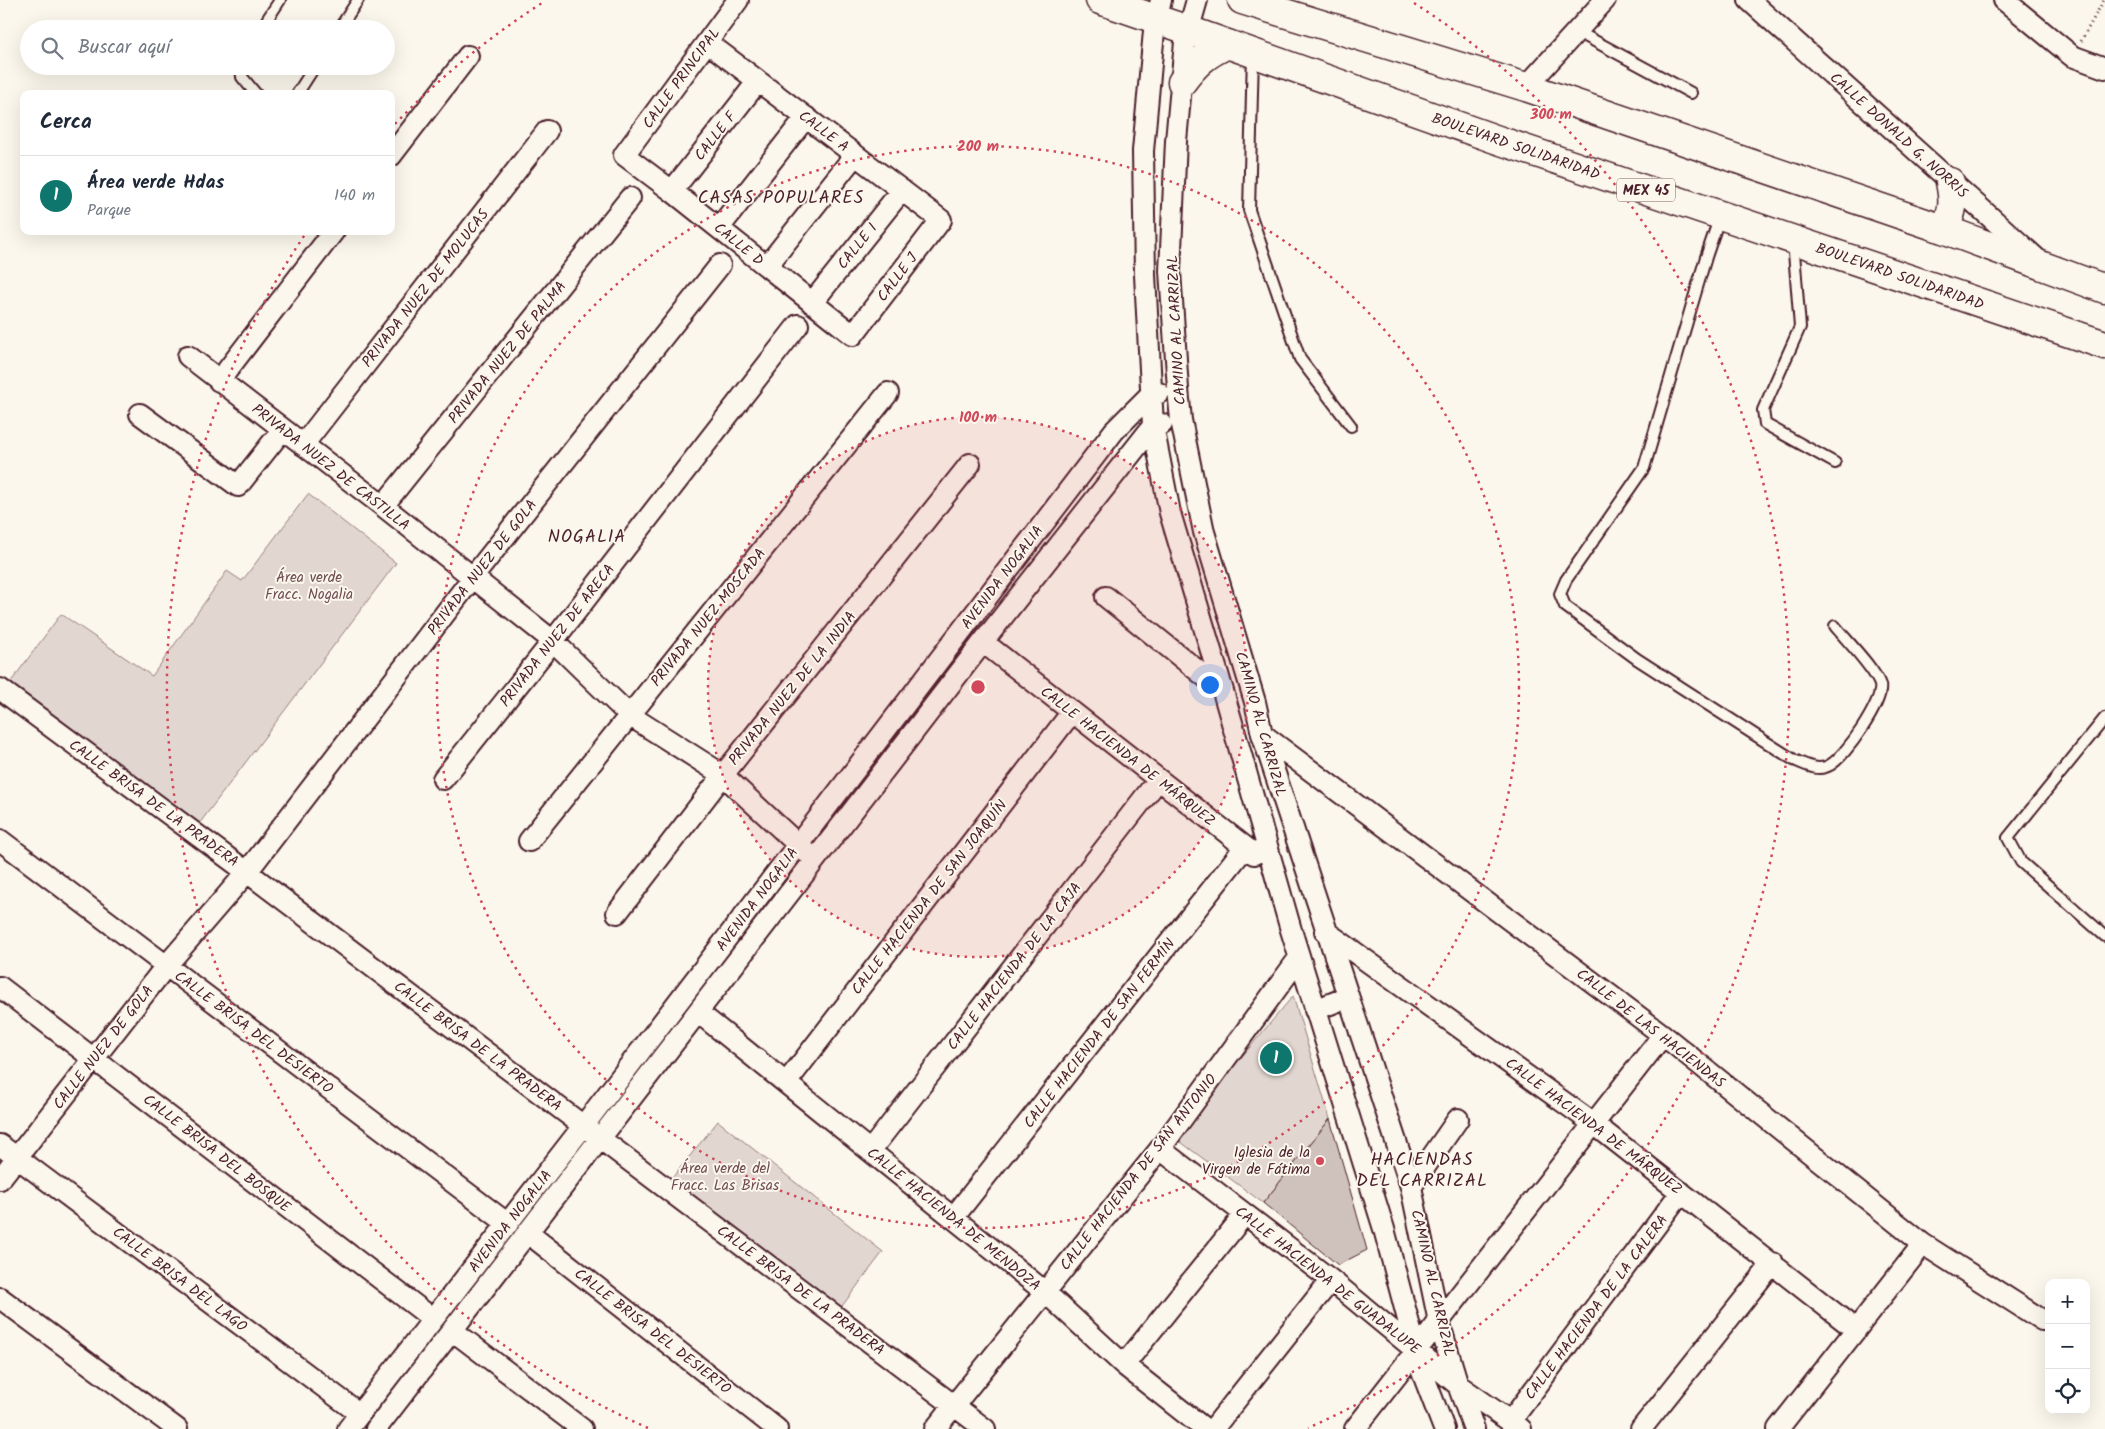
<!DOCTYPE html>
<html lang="es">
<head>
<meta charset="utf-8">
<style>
	:root { --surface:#fff; --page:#f2f2f3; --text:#1f2937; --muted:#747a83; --line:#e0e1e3; --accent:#0f766e }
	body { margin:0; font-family:Kalam,sans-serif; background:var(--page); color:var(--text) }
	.controls { position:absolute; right:15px; bottom:15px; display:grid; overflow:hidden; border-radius:10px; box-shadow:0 5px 20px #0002 }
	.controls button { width:45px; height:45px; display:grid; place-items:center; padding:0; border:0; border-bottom:1px solid var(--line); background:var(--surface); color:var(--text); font:25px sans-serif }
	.you { position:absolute; left:1209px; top:684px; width:18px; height:18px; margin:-12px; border:4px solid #fff; border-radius:50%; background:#1a73e8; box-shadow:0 0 0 8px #1a73e833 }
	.badge { display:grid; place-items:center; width:32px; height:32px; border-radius:50%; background:var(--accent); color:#fff; font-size:16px; font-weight:700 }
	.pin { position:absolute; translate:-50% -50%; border:2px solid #fff; box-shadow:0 1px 5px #0006 }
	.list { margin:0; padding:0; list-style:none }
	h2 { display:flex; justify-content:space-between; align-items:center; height:65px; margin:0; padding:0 20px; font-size:21px }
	h2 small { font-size:16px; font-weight:400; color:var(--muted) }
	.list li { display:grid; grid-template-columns:32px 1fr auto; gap:15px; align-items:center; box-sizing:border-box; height:80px; padding:0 20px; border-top:1px solid var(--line) }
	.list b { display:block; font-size:19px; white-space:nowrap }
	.list p { margin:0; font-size:16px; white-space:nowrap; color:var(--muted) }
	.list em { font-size:16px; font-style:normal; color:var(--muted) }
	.icon { flex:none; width:28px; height:28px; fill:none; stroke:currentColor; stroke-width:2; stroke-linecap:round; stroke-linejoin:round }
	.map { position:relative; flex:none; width:2105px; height:1429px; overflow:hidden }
	.search { position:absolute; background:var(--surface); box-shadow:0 5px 20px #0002; left:20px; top:20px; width:375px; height:55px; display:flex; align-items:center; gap:12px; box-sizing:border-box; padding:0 18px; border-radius:28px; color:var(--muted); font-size:19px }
	.panel { position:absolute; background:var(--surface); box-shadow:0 5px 20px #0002; left:20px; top:90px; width:375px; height:145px; border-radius:10px }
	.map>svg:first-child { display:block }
</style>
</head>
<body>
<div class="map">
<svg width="2105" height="1429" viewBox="0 0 2105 1429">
	<rect width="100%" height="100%" fill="#fbf7ec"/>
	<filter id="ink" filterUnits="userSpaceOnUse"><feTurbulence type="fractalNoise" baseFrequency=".02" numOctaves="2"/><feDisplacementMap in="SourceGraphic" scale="10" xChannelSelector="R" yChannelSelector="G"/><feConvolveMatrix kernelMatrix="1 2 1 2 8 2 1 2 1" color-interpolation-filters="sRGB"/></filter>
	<g filter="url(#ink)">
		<!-- green -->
		<path fill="#e2d7d0" stroke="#967b7e" d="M308 494 396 563 199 824 7 687 61 614 152 676 227 571 242 581Z
			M1293 996 1330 1119 1263 1203 1174 1137Z
			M718 1121 883 1252 839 1310 668 1183Z"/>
		<!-- building -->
		<path fill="#cfc2bc" stroke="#4a1f2b" d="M1330 1119 1367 1250 1338 1265 1263 1203Z"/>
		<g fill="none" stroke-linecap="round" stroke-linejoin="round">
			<!-- lane casing -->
			<g stroke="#4a1f2b" stroke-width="14">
				<path id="lane" d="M261 29 280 0
					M339 29 358 0
					M1578 32 1691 93
					M1253 54 1249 210 1300 359 1351 426
					M241 66 242 77 256 94
					M297 94 315 66
					M1720 216 1706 257 1644 468 1566 580 1560 594 1565 606 1637 659 1794 760C1806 765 1818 772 1830 765 1845 757 1884 701 1880 685 1875 669 1846 640 1835 626
					M1793 240 1800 327 1763 410 1765 424 1835 463
					M2105 718 2008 838 2021 862 2105 936"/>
			</g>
			<!-- street casing -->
			<g stroke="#4a1f2b" stroke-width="24">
				<path id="street" d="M1161 0 1154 31 1143 151 1145 275 1153 426 1170 513 1223 691 1291 930 1384 1229 1421 1369 1444 1429
					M1197 0 1185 42 1176 141 1170 271 1178 389 1181 420 1204 532 1255 702 1262 734 1411 1187 1439 1322 1458 1385 1474 1429
					M1749 0 2038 260
					M2004 0 2072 56 2105 68
					M708 43 941 220 853 335 672 191 624 155 738 0
					M1526 87 1605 0
					M391 156 468 56
					M672 191 758 81
					M719 228 806 117
					M767 266 855 155
					M812 303 902 190
					M188 356 383 506 553 641 629 715 723 775 807 853
					M219 381 334 231
					M140 414 238 486 283 429
					M303 445 547 131
					M383 506 630 198
					M1106 597 1223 691
					M983 642 1254 854
					M0 689 247 872 985 1429
					M1262 734 1663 1035 1923 1244 2042 1320
					M443 779 553 641 798 325
					M0 840 508 1224
					M529 841 888 393
					M617 913 723 775 970 464
					M1325 931 1594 1124 1856 1330
					M0 987 433 1319
					M1315 1010 1348 997
					M699 1013 1045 1292 1124 1365 1205 1429
					M787 1082 1072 712
					M0 1145 360 1414
					M1160 1149 1331 1280 1458 1385 1521 1429
					M870 1151 1158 780
					M0 1179 166 966 247 872 473 577 720 265
					M1411 1187 1458 1119
					M953 1218 1245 847
					M528 1233 777 1429
					M0 1298 177 1429
					M452 1330 582 1429
					M1124 1365 1245 1214
					M1510 1422 1681 1192
					M348 1429 584 1125 1114 431 1151 394 1159 393
					M376 1429 983 642 1153 426 1162 424
					M935 1429 1160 1149 1299 958
					M1213 1429 1331 1280
					M1355 1429 1663 1035
					M1641 1429 1773 1263
					M1778 1429 1923 1244"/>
			</g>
			<!-- highway casing -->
			<g stroke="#4a1f2b" stroke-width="31">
				<path id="highway" d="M1100 0 1188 30 1498 140 2105 345
					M1242 0 1526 87 1943 229 2105 289
					M1182 82C1196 63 1206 54 1228 44
					M1943 229C1954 213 1954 201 1950 182"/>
			</g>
			<!-- path -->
			<path stroke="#4a1f2b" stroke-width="3" stroke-dasharray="1 4" stroke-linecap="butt" d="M2081 41 2104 0"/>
			<!-- lane -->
			<use href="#lane" stroke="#fbf7ec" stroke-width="10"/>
			<!-- street -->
			<use href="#street" stroke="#fbf7ec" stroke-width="20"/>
			<!-- highway -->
			<use href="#highway" stroke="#fbf7ec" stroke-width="28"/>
		</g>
	</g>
	<!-- distance rings -->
	<circle cx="978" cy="687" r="270" fill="#d1495b" fill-opacity=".12"/>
	<g fill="none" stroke="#d1495b" stroke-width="2.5" stroke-dasharray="2.5 5">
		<circle cx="978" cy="687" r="270"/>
		<circle cx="978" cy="687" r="541"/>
		<path d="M648 1428A811 811 0 0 1 306 233M395 124A811 811 0 0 1 542 3M1414 3A811 811 0 0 1 1308 1428"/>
	</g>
	<!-- markers -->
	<circle fill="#d1495b" stroke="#fbf7ec" stroke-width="2" cx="1320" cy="1161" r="5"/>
	<g text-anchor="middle" stroke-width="4" stroke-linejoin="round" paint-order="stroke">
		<!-- shield labels -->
		<rect fill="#fbf7ec" stroke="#7f6065" stroke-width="1" x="1617" y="178.5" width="58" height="23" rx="4"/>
		<g font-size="14" font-weight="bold" fill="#4a1f2b">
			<text x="1646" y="195">MEX 45</text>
		</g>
		<!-- street labels -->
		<g font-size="15" fill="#4a1f2b" stroke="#fbf7ec">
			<text transform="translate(681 78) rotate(-54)" y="5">CALLE PRINCIPAL</text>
			<text transform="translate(824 131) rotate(37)" y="5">CALLE A</text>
			<text transform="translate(1899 135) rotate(42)" y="5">CALLE DONALD G. NORRIS</text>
			<text transform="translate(715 136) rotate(-52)" y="5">CALLE F</text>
			<text transform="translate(1516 146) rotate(19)" y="5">BOULEVARD SOLIDARIDAD</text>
			<text transform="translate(739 244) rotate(39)" y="5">CALLE D</text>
			<text transform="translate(857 246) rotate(-51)" y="5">CALLE I</text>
			<text transform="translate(1900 276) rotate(19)" y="5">BOULEVARD SOLIDARIDAD</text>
			<text transform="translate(897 277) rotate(-53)" y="5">CALLE J</text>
			<text transform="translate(425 288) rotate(-52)" y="5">PRIVADA NUEZ DE MOLUCAS</text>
			<text transform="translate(1176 330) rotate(-93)" y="5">CAMINO AL CARRIZAL</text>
			<text transform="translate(507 352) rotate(-51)" y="5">PRIVADA NUEZ DE PALMA</text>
			<text transform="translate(331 467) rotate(38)" y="5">PRIVADA NUEZ DE CASTILLA</text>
			<text transform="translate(482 567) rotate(-52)" y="5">PRIVADA NUEZ DE GOLA</text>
			<text transform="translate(1002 577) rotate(-53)" y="5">AVENIDA NOGALIA</text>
			<text transform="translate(708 617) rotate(-51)" y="5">PRIVADA NUEZ MOSCADA</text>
			<text transform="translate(557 635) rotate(-52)" y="5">PRIVADA NUEZ DE ARECA</text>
			<text transform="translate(792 688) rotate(-51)" y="5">PRIVADA NUEZ DE LA INDIA</text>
			<text transform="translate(1261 724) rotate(74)" y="5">CAMINO AL CARRIZAL</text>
			<text transform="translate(1128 756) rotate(38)" y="5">CALLE HACIENDA DE MÁRQUEZ</text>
			<text transform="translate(154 803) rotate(36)" y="5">CALLE BRISA DE LA PRADERA</text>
			<text transform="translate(929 897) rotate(-52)" y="5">CALLE HACIENDA DE SAN JOAQUÍN</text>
			<text transform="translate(757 899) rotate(-53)" y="5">AVENIDA NOGALIA</text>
			<text transform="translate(1014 966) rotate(-52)" y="5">CALLE HACIENDA DE LA CAJA</text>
			<text transform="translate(1651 1028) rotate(38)" y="5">CALLE DE LAS HACIENDAS</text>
			<text transform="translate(254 1032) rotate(37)" y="5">CALLE BRISA DEL DESIERTO</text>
			<text transform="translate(1099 1033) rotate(-52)" y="5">CALLE HACIENDA DE SAN FERMÍN</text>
			<text transform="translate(478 1046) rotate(37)" y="5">CALLE BRISA DE LA PRADERA</text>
			<text transform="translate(103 1047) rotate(-52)" y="5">CALLE NUEZ DE GOLA</text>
			<text transform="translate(1594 1126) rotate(37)" y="5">CALLE HACIENDA DE MÁRQUEZ</text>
			<text transform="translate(217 1153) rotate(38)" y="5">CALLE BRISA DEL BOSQUE</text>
			<text transform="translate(1138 1172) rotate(-52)" y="5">CALLE HACIENDA DE SAN ANTONIO</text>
			<text transform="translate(954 1219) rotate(39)" y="5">CALLE HACIENDA DE MENDOZA</text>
			<text transform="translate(510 1221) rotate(-52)" y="5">AVENIDA NOGALIA</text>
			<text transform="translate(180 1279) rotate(37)" y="5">CALLE BRISA DEL LAGO</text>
			<text transform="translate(1328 1280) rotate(38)" y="5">CALLE HACIENDA DE GUADALUPE</text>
			<text transform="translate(1433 1283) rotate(77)" y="5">CAMINO AL CARRIZAL</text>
			<text transform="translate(801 1290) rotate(37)" y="5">CALLE BRISA DE LA PRADERA</text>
			<text transform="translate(1596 1307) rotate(-53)" y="5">CALLE HACIENDA DE LA CALERA</text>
			<text transform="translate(653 1331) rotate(38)" y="5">CALLE BRISA DEL DESIERTO</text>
		</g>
		<!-- park labels -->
		<g font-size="15" fill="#704d54" stroke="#fbf7ec">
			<text x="309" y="582">Área verde<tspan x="309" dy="17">Fracc. Nogalia</tspan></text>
			<text x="725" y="1173">Área verde del<tspan x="725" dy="17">Fracc. Las Brisas</tspan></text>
		</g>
		<!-- poi labels -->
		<g font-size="15" fill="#4a1f2b" stroke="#fbf7ec" text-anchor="end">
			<text x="1310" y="1157">Iglesia de la<tspan x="1310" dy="17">Virgen de Fátima</tspan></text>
		</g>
		<!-- quarter labels -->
		<g font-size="18" letter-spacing="1" fill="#4a1f2b" stroke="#fbf7ec">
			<text x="781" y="203">CASAS POPULARES</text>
			<text x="587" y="542">NOGALIA</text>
			<text x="1422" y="1165">HACIENDAS<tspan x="1422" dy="21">DEL CARRIZAL</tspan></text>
		</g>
	</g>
	<circle cx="978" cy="687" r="8" fill="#d1495b" stroke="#fbf7ec" stroke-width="2.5"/>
	<g font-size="15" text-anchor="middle" font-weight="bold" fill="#d1495b" stroke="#fbf7ec" stroke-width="4" stroke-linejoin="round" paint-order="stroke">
		<text x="1551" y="119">300 m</text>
		<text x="978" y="151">200 m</text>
		<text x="978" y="422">100 m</text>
	</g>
</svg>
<div class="controls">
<button>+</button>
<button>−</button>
<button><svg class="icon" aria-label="locate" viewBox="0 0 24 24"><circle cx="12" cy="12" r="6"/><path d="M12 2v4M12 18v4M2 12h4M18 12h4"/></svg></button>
</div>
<div class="you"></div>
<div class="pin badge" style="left:1276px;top:1058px">1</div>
<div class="search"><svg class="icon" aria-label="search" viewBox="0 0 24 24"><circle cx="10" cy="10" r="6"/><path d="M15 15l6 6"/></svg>Buscar aquí</div>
<section class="panel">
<h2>Cerca<small></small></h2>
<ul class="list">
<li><span class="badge">1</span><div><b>Área verde Hdas</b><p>Parque</p></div><em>140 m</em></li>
</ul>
</section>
</div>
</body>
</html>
